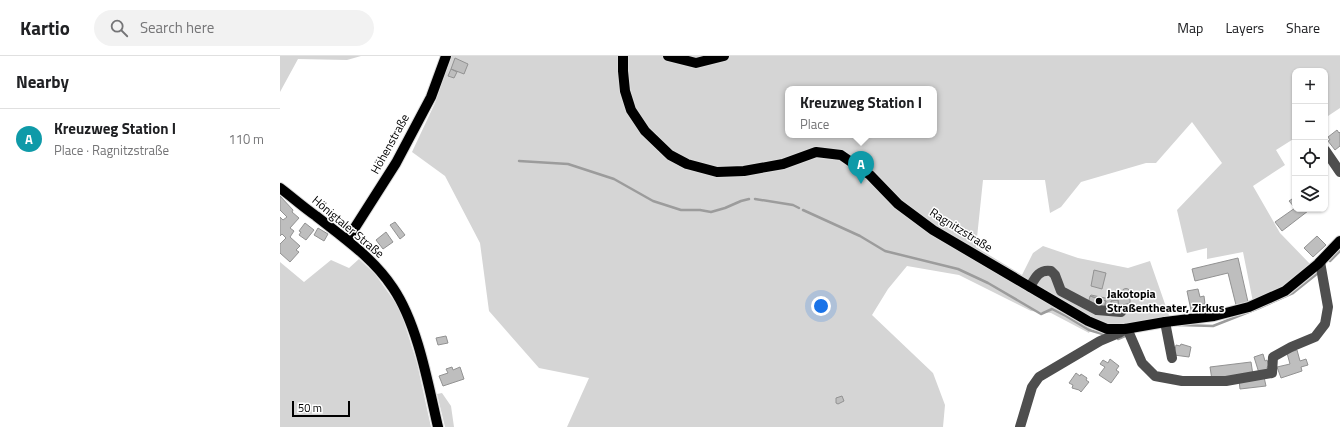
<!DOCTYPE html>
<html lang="en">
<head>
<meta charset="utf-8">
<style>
	:root { --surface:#fff; --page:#f2f2f2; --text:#202124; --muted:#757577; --line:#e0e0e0; --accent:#d93025 }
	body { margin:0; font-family:"Titillium Web",sans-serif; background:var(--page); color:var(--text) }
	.controls { position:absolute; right:12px; top:12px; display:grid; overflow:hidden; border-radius:8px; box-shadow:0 1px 3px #0004 }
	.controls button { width:36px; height:36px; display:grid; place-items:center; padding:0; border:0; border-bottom:1px solid var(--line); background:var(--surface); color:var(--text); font:20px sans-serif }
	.scale { position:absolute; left:12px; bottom:10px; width:58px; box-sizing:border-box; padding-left:4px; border:2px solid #000; border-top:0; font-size:11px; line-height:14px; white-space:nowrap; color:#000; -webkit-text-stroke:3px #fff; paint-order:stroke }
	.you { position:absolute; left:541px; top:250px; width:14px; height:14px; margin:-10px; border:3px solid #fff; border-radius:50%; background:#1a73e8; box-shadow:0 0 0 6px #1a73e833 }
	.badge { display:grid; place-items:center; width:26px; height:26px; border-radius:50%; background:var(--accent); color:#fff; font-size:13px; font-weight:700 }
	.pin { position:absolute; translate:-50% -33px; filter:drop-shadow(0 1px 2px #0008) }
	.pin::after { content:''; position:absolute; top:21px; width:14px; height:12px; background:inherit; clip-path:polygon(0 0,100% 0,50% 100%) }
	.popup { position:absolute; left:505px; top:30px; width:152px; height:52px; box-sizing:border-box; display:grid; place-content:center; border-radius:8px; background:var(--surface); filter:drop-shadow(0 1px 3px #0005); font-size:13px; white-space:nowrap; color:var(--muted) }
	.popup b { font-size:15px; color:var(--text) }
	.popup::after { content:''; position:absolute; left:50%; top:100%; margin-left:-8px; border:8px solid transparent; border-top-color:var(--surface) }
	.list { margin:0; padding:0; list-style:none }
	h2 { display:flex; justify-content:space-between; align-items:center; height:52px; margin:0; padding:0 16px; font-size:17px }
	h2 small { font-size:13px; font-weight:400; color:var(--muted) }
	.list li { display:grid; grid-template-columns:26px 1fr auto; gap:12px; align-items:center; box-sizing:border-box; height:60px; padding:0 16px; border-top:1px solid var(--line) }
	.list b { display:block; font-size:15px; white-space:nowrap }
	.list p { margin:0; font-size:13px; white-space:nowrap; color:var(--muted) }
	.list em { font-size:13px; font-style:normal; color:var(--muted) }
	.icon { flex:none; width:22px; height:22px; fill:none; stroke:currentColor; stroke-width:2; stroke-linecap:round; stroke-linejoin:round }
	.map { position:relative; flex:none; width:1060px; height:371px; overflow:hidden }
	header { display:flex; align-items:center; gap:24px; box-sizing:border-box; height:56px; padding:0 20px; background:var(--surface); border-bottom:1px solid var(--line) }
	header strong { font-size:19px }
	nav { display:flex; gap:22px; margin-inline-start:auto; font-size:14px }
	.search { width:280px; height:36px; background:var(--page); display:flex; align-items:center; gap:10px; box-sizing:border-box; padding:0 14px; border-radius:22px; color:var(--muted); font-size:15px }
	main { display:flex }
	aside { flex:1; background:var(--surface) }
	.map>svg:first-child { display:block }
</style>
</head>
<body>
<header>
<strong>Kartio</strong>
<div class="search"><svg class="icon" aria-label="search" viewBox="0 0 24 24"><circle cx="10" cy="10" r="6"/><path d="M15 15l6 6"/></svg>Search here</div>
<nav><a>Map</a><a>Layers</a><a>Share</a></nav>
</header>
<main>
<aside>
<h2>Nearby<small></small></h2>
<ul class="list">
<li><span class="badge" style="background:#0f9aa8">A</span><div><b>Kreuzweg Station I</b><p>Place · Ragnitzstraße</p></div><em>110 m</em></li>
</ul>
</aside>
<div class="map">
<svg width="1060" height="371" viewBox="0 0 1060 371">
	<rect width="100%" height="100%" fill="#fff"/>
	<!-- green -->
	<path fill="#d5d5d5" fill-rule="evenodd" d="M0 0H81L67 4 18 3 0 36Z
		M171 0H1060V52L1045 62V15H1015V82L996 94 1005 109 973 130 1000 177 1031 209 1004 230 973 246 963 196 927 203V192L907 197 897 154 942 107 912 66 876 107H866L801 126 781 151 770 157 765 124H703L696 191 742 219 753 197 763 190 798 202 848 212 870 205 893 271 827 273 765 244 811 272 809 277 771 257 751 255 679 219 627 210 608 233 592 259 653 317 665 349 663 371H287L309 322 259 312 209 255 200 187 165 120 132 96 155 47ZM508 33H654V79H508Z
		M79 203 95 218 120 253 137 307 151 371H0V206L24 226 51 204 69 212Z
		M162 337 171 350 174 371H165L157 338Z"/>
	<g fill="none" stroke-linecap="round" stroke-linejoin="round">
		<!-- stream -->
		<path stroke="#9c9c9c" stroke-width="2.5" d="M239 105 288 108 334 123 373 145 401 154H420L431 156 445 152 461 145 469 143
			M475 143 513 149 519 152
			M523 154 580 180 605 195 678 213 708 227 761 258 772 253 786 260 809 274 826 279
			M1050 205 1060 195
			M899 269 933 270 979 252 1013 237 1038 217
			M838 283 845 280"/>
	</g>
	<!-- building -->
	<path fill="#bebebe" stroke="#929292" d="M175 2 188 8 184 18 171 13Z
		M171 13 177 16 174 22 168 20Z
		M1057 74 1059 77 1060 76V90L1055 94 1048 85 1050 84 1048 81Z
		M0 140 13 154 12 156 19 162 10 172 14 175 10 181 20 190 16 194 19 196 10 206 0 197V188L6 182 2 178 0 180V161L3 164 7 161 0 154Z
		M1015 141V153H1026L1028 155 1002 175 995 166 1015 152 1009 145Z
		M115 166 125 179 120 183 110 169Z
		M25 167 34 174 26 184 19 179 21 176 19 175Z
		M38 172 48 178 44 185 34 179Z
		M106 176 113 186 103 193 96 184Z
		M1037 180 1046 189 1033 201 1024 192Z
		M958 202 968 246 956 249 948 217 915 225 912 213Z
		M814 214 826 217 822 233 811 230Z
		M841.5 237a4.5 4.5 0 1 1 9 0a4.5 4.5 0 1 1-9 0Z
		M918 233 920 241 924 240 925 248H923L924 256 912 259 907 235Z
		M811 239 825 242 842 240 844 242H850V247L839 250 838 244 831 245 832 252 824 251 826 245 810 240Z
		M810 240 826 245 824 253 808 248Z
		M838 244 839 252 832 253 831 245Z
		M166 280 168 287 158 289 156 282Z
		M901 288 911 291 909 301 894 299 896 289 900 290Z
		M1017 294 1020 305 1026 303 1028 309 1021 311 1022 315 1001 322 997 311 1010 308 1007 297Z
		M983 298 985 305 987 304 989 310 987 311 988 315 979 317 974 301Z
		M830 303 839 310 836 314 839 316 831 327 819 319 825 311 820 308 823 304 828 307Z
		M971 306 973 319 932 324 930 311Z
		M172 311 173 314 180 311 184 323 163 330 159 320 168 317 166 313Z
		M796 317 800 320 801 318 807 322 806 324 809 326 801 336 799 334 792 332 793 329 789 327Z
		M984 321 986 330 960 333 959 324Z
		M562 340 564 345 558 348 556 347V342Z"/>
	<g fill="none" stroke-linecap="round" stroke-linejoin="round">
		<!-- major casing -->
		<g stroke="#dbdbdb" stroke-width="12">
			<path id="major" d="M343 0V15L345 35 351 54 365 75 390 99 407 108 437 116 464 115 503 108 536 96 561 99 590 119 618 148 653 174 808 265 827 273H845L885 266 934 260 969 251 1005 235 1038 208 1060 185
				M388 0 416 7 444 0
				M0 132C12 141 23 151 36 160 64 182 93 202 113 232 138 269 148 328 158 371
				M67 184 116 107 151 41 166 0"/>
		</g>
		<!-- minor -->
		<path stroke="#4e4e4e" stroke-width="10" d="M1045 94 1060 116
			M750 231C755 222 759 213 771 215L775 219 781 235 817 254 841 256
			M885 266 892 302
			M740 371 752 331 759 321 820 285 839 277 845 273 849 277 862 307 875 320 902 325H946L992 317 993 301 1011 291 1035 281 1045 268 1048 251 1040 206"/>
		<!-- major -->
		<use href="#major" stroke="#000" stroke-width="10"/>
	</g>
	<!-- markers -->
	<circle fill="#000" stroke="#fff" stroke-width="1.5" cx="819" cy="245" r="4"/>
	<g text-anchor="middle" stroke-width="3" stroke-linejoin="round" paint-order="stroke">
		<!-- street labels -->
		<g font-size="12" fill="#000" stroke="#fff">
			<text transform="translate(110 88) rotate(-61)" y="4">Höhenstraße</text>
			<text transform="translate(68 171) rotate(40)" y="4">Hönigtaler Straße</text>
			<text transform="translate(681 174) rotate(32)" y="4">Ragnitzstraße</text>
		</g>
		<!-- poi labels -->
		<g font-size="12" font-weight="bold" fill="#000" stroke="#fff" text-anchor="start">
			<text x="827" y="242">Jakotopia<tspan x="827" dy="14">Straßentheater, Zirkus</tspan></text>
		</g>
	</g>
</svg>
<div class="controls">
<button>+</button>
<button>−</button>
<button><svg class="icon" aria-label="locate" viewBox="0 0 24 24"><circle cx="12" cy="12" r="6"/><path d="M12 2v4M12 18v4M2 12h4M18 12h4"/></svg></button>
<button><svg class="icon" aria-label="layers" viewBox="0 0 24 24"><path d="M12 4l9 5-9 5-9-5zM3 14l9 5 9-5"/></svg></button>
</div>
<div class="scale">50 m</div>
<div class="you"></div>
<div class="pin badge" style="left:581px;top:128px;background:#0f9aa8">A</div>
<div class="popup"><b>Kreuzweg Station I</b>Place</div>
</div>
</main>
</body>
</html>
